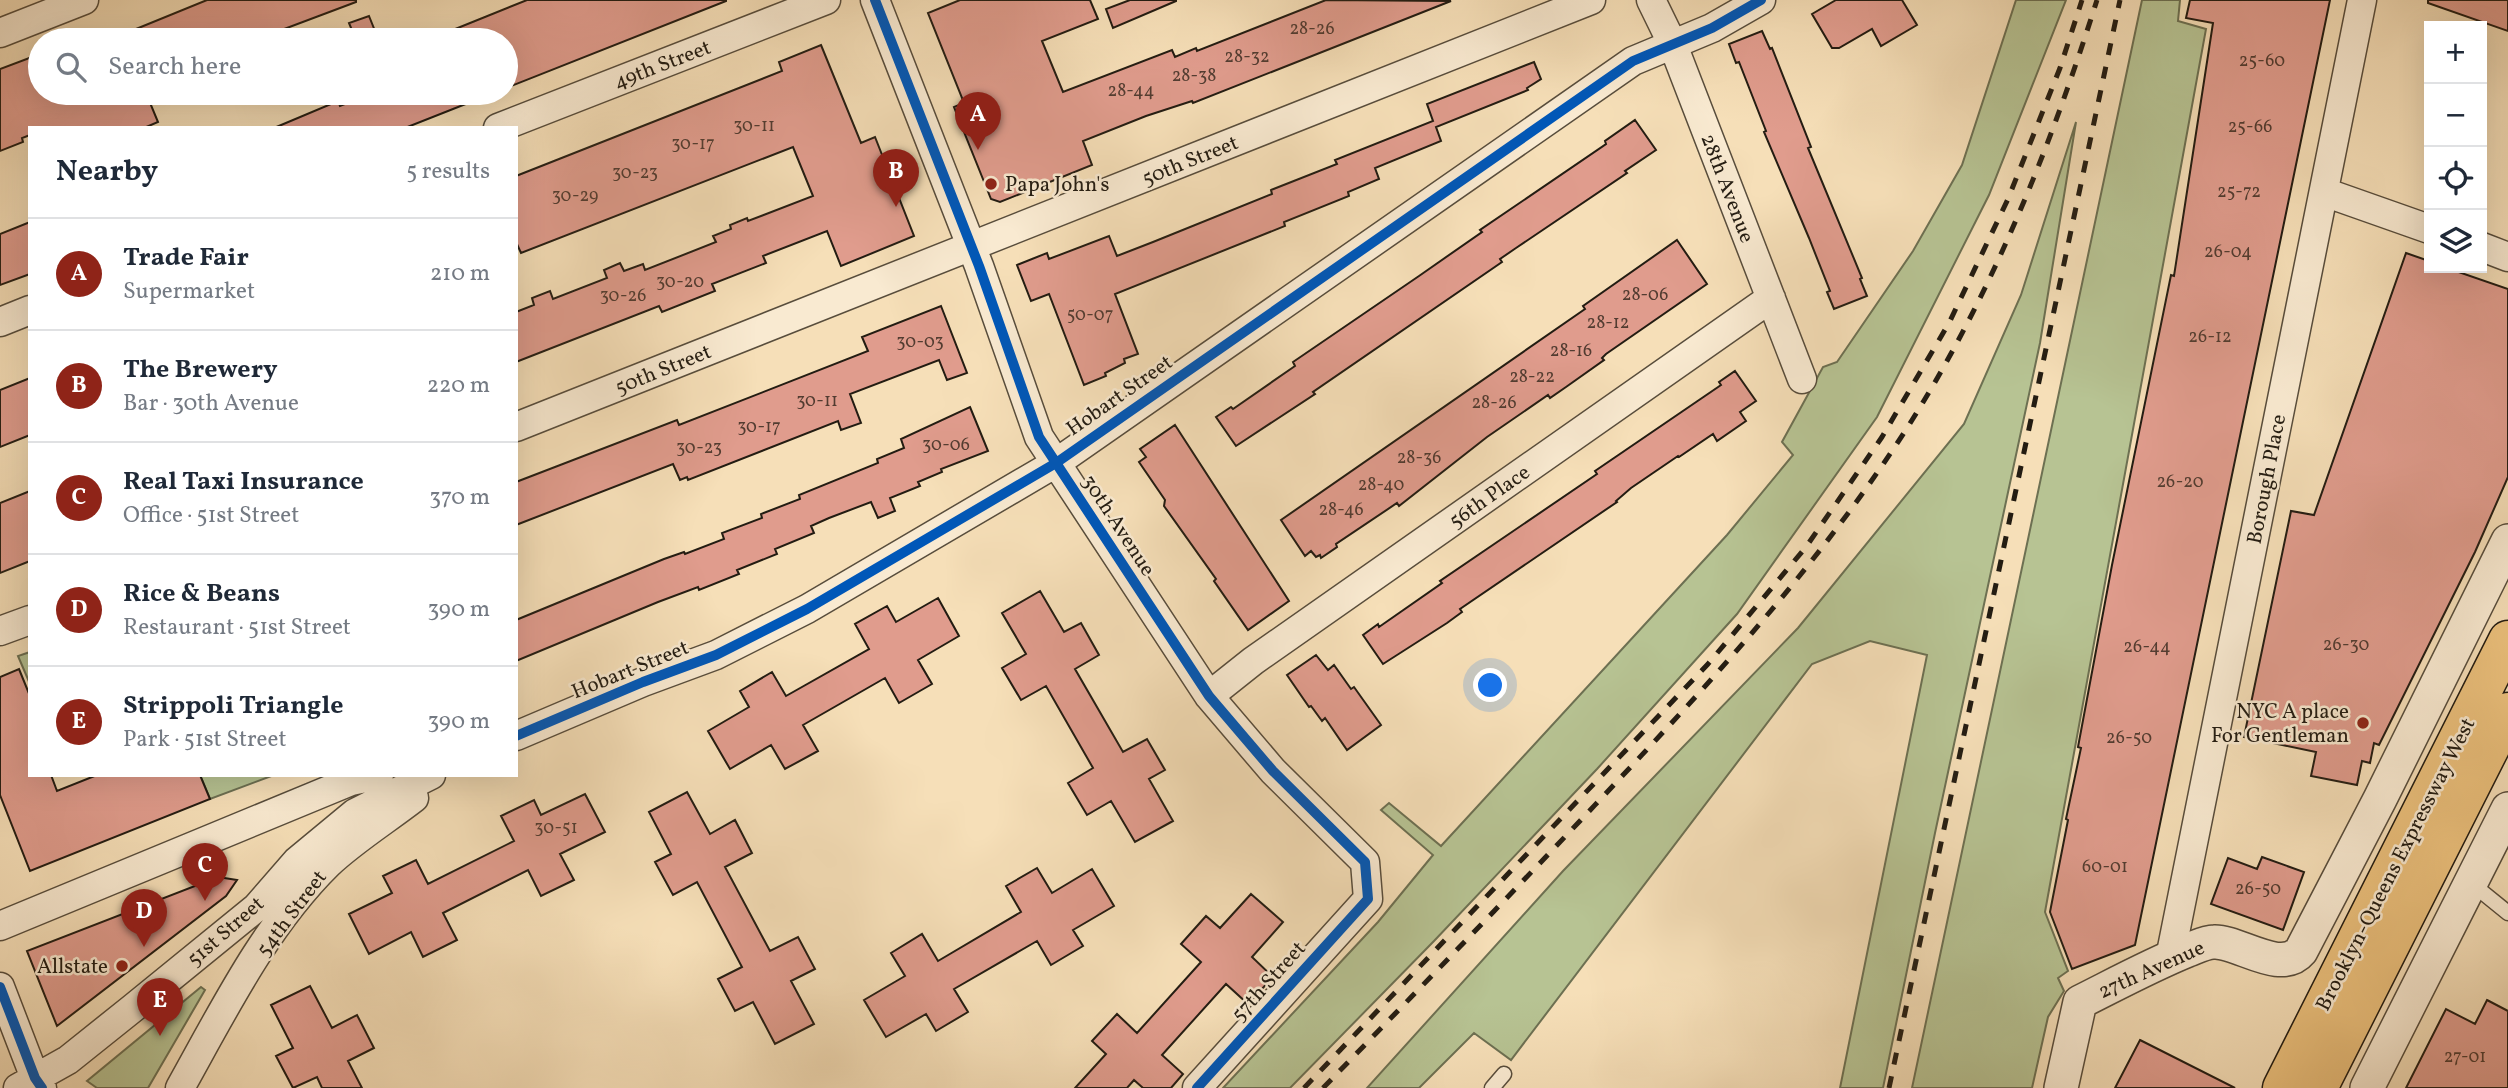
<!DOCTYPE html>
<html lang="en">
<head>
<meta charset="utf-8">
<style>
	:root { --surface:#fff; --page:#f6f6f7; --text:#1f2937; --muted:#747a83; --line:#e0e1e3; --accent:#8f2418 }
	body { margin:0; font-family:Vollkorn,serif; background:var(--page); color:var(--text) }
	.controls { position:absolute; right:21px; top:21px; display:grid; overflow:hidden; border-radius:0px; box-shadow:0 7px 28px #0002 }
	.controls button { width:63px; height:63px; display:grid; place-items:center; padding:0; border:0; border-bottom:2px solid var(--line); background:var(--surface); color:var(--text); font:35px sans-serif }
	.you { position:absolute; left:1491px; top:686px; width:24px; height:24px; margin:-18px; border:5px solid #fff; border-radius:50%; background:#1a73e8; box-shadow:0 0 0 10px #1a73e833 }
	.badge { display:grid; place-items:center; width:46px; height:46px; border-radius:50%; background:var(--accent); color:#fff; font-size:23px; font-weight:700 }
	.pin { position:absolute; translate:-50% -58px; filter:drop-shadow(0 2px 4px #0008) }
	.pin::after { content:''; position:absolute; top:37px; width:24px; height:21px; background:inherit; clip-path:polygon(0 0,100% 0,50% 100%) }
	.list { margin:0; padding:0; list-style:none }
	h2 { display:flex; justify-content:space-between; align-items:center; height:91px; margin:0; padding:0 28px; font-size:30px }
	h2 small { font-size:23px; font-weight:400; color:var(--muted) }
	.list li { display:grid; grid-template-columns:46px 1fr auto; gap:21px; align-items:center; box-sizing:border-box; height:112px; padding:0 28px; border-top:2px solid var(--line) }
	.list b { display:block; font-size:26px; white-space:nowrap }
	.list p { margin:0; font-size:23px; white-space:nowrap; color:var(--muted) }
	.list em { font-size:23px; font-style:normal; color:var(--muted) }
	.icon { flex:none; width:38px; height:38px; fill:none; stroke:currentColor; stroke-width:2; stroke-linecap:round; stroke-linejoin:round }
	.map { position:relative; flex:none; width:2508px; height:1088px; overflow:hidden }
	.search { position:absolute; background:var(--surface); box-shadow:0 7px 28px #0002; left:28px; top:28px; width:490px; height:77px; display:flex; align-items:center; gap:18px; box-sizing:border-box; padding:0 24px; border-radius:38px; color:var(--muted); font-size:26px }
	.panel { position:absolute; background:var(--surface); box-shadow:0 7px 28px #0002; left:28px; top:126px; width:490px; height:651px; border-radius:0px }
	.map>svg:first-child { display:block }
</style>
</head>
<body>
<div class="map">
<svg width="2508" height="1088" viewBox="0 0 2508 1088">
	<rect width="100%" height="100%" fill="#f6dfb8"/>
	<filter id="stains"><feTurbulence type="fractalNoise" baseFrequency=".00286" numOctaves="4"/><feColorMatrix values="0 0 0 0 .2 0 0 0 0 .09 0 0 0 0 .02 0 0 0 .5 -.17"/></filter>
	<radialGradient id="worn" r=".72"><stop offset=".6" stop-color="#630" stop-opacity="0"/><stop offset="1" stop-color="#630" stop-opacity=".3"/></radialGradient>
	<!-- green -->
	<path fill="#b7c393" stroke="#6d7052" stroke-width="2" d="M2016 0H2066L1989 195 1877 417 1737 614 1597 769 1434 941 1290 1088H1223L1378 922 1433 855 1381 810 1389 803 1441 846 1727 535 1793 455 1782 442 1823 367 1837 362 1913 251 1962 165Z
		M2142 0H2180L2178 21 2206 29 2045 912 2068 971 2058 978 2064 991 2048 1017 2032 1088H1912Z
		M2076 122 2040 343 1935 833 1883 1088H1840L1927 655 1870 641 1812 664 1511 1060 1474 1033 1419 1088H1367L1563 871 1798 628 1964 424 2021 295Z
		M30 652V684L18 656Z
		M200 775H274L210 799Z
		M201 987 205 990 148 1088H97L87 1081Z"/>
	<!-- building -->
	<path fill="#e09c8d" stroke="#231c12" stroke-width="2" d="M207 0H356V2L255 40H109Z
		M527 0H726V1L506 88V40H428Z
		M960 0H1090L1098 19 1042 41 1063 92 1172 50 1175 57 1196 48 1197 51 1326 0 1451 1 1193 103 1192 101 1146 116 1083 141 1092 165 1000 202 991 199 954 107 964 103 928 13Z
		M1130 0H1176V1L1113 28 1106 9Z
		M1836 0H1902L1917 25 1881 46 1872 29 1839 48H1832L1812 14Z
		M2190 0H2330L2135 945 2072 969 2050 912 2068 820 2066 819 2081 748 2078 747 2112 565 2171 275 2174 276 2213 23 2186 18Z
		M2428 0H2508V31L2428 3Z
		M369 16 377 36 367 40H356L349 23Z
		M1762 31 1770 49 1772 48 1811 147 1808 148 1862 278 1860 279 1867 296 1834 309 1827 292 1830 291 1809 238 1764 132 1766 131 1739 62 1736 63 1729 44Z
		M821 45 861 143 875 137 914 236 841 266 827 231 763 256 766 263 712 284 715 291 662 312 659 306 516 362V312L534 305 532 298 550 291 553 299 607 278 604 270 620 263 624 271 643 264 645 270 716 242 713 236 731 229 730 225 747 218 748 221 813 196 793 147 521 253 516 242V176L782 71 779 62Z
		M40 54V93H146L158 122 144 128H30V135L22 138 23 142 0 151V69Z
		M1534 62 1541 79 1527 88 1528 90 1436 127 1441 141 1375 168 1379 179 1348 192 1349 196 1284 222 1285 226 1115 294 1138 354 1124 359 1125 363 1105 373 1106 376 1084 385 1049 294 1031 301 1017 265 1047 253 1049 259 1109 236 1117 256 1153 242 1272 194 1271 190 1337 164 1335 160 1433 121 1427 104Z
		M373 93H491V94L405 128H274L338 101 340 106Z
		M1635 120 1656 150 1625 171 1627 173 1516 248 1500 259 1502 262 1313 392 1315 394 1236 446 1216 417 1231 407 1233 409 1295 366 1293 362 1419 276 1482 232 1480 230 1606 144 1605 141Z
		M30 222V274L0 285V234Z
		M1677 240 1707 284 1606 354 1602 358 1604 360 1566 387 1550 398 1548 395 1487 437 1399 506 1397 503 1336 544 1337 547 1321 558 1320 555 1316 557 1311 551 1305 556 1281 520 1585 309 1583 306Z
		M2406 253 2429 261V268H2447L2508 289V477L2475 552 2379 745 2374 743 2370 763 2362 761 2357 785 2311 776 2316 752 2244 737 2291 511 2314 515Z
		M941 306 967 373 947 380 939 360 850 394 861 423 841 430 838 421 688 480 687 477 680 480 673 464 516 525V482L677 420 679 425 868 351 862 337Z
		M1735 371 1756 401 1740 412 1746 421 1717 441 1713 434 1679 457 1678 456 1631 488 1616 501 1617 502 1460 609 1462 612 1447 623 1383 664 1363 635 1378 624 1379 627 1442 583 1440 581 1597 474 1595 471 1721 385 1719 382Z
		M30 378V435L0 447V390Z
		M970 407 988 451 941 469 942 472 918 482 920 486 890 498 895 511 878 518 871 502 829 518 811 526 814 533 775 549 777 554 737 570 739 574 699 590 698 587 658 602 516 661V620L664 559 684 552 685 554 724 539 722 533 762 518 761 514 800 499 799 495 878 463 877 459 904 448 901 439Z
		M1175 425 1289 601 1248 630 1214 581 1216 579 1164 506 1165 500 1139 462 1146 457 1140 449Z
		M30 491V561L0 573V503Z
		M1040 591 1064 632 1081 623 1099 655 1075 669 1123 752 1147 739 1165 770 1149 779 1173 821 1135 842 1111 801 1087 815 1068 783 1093 768 1046 686 1021 700 1002 668 1026 654 1002 613Z
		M938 598 959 636 918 660 932 684 899 703 885 678 803 725 818 751 785 769 771 745 730 769 708 731 749 707 740 691 772 672 786 696 869 649 855 624 887 606 896 622Z
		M1316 655 1328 670 1334 665 1351 689 1354 687 1381 725 1347 750 1325 718 1322 721 1311 706 1309 707 1287 675Z
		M19 669 30 696V775H51L57 791 97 775H200L210 799 30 871 0 795V677Z
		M687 792 710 834 735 820 752 853 725 867 770 951 798 937 815 969 791 981 814 1024 775 1044 753 1002 735 1011 718 979 742 967 697 882 673 895 655 862 671 854 649 812Z
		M585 794 605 832 560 854 574 880 541 896 528 870 443 913 457 940 423 957 411 932 369 954 349 914 392 893 383 876 416 860 428 884 514 841 501 816 534 800 541 815Z
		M2262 857 2304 872 2283 930 2211 904 2228 858 2257 869Z
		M1037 868 1052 893 1092 869 1114 906 1073 930 1083 946 1051 965 1037 941 954 989 968 1012 936 1031 926 1014 886 1037 864 1000 905 976 891 953 922 934 938 961 1021 912 1006 886Z
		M218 877 237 880 226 896 57 1026 27 951Z
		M1251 894 1283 922 1252 957 1273 977 1248 1004 1226 984 1162 1055 1183 1074 1171 1088H1143L1134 1080 1127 1088H1075L1106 1054 1092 1041 1117 1014 1137 1033 1201 962 1181 944 1206 916 1220 928Z
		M310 986 332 1028 357 1015 374 1048 348 1061 362 1088H322L317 1077 293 1088 276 1056 293 1048 271 1005Z
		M2487 1000 2508 1011V1088H2406L2446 1009 2475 1024Z
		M2140 1040 2235 1088H2115Z"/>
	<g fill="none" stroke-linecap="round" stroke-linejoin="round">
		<!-- service casing -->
		<g stroke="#584d3c" stroke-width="17">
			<path id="service" d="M2471 883 2508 913
				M1492 1088 1504 1074"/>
		</g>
		<!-- minor casing -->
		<g stroke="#584d3c" stroke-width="31">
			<path id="minor" d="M875 0 979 266 1039 437 1209 696 1273 771 1365 862 1368 899 1197 1088
				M1651 0 1673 45 1802 379
				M0 33 84 0
				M498 128 826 0
				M2324 192 2429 229
				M2482 247 2508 257
				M0 322 30 310
				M516 427 1591 0
				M0 631 30 620
				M1209 696 1253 661 1771 298
				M516 736 643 682 716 655 807 609 1056 463 1633 61 1712 28 1761 0
				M0 926 351 781 379 775
				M2170 958 2362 0
				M0 987 35 1078 42 1088
				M18 1088 68 1060 133 1008 257 907 297 861 355 813 431 775
				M180 1088C223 1011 265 926 328 864 352 841 387 819 414 798"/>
		</g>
		<!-- tertiary casing -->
		<g stroke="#584d3c" stroke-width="36">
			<path id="tertiary" d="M2061 1088 2080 1002C2116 984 2151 965 2188 950 2196 947 2206 942 2214 942 2238 941 2281 975 2301 951L2380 799 2508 541
				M2367 1088 2508 809"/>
		</g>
		<!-- motorway casing -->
		<g stroke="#231c12" stroke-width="41">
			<path id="motorway" d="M2282 1088 2508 640
				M2318 1088 2508 712"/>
		</g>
		<!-- service -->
		<use href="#service" stroke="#f9ead1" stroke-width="14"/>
		<!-- minor -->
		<use href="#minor" stroke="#f9ead1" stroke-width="28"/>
		<!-- tertiary -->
		<use href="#tertiary" stroke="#f9ead1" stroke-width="33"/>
		<!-- motorway -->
		<use href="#motorway" stroke="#ebc07c" stroke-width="38"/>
		<!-- rail -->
		<path stroke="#231c12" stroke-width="5" stroke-dasharray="12 12" stroke-linecap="butt" d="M1304 1088 1708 664 1806 547 1882 437 1949 323 2008 199 2060 68 2082 0
			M1323 1088C1424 984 1525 880 1624 774 1722 670 1817 564 1896 445 1986 309 2048 155 2097 0
			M1889 1088 2120 0"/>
		<!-- cycleway casing -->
		<g stroke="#f9ead1" stroke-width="15">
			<path id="cycleway" d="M875 0 979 266 1039 437 1209 696 1273 771 1365 862 1368 899 1197 1088
				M516 736 643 682 716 655 807 609 1056 463 1633 61 1712 28 1761 0
				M0 987 35 1078 42 1088"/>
		</g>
		<!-- cycleway -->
		<use href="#cycleway" stroke="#0057b8" stroke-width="10"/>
	</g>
	<!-- markers -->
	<g fill="#8f2418" stroke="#f9ead1" stroke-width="2.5">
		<circle cx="991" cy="184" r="7"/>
		<circle cx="2363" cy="723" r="7"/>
		<circle cx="122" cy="966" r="7"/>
	</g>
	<g text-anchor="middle" stroke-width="5" stroke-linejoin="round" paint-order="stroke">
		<!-- number labels -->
		<g font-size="18" fill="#523c31">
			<text x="1312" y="34">28-26</text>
			<text x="1247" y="62">28-32</text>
			<text x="2262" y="66">25-60</text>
			<text x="1194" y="81">28-38</text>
			<text x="1131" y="96">28-44</text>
			<text x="754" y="131">30-11</text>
			<text x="2250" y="132">25-66</text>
			<text x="693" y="149">30-17</text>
			<text x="635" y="178">30-23</text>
			<text x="2239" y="197">25-72</text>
			<text x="575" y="201">30-29</text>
			<text x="2228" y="257">26-04</text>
			<text x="680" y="287">30-20</text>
			<text x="1645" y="300">28-06</text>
			<text x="623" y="301">30-26</text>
			<text x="1090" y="320">50-07</text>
			<text x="1608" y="328">28-12</text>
			<text x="2210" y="342">26-12</text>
			<text x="920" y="347">30-03</text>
			<text x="1571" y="356">28-16</text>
			<text x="1532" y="382">28-22</text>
			<text x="817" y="406">30-11</text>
			<text x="1494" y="408">28-26</text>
			<text x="759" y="432">30-17</text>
			<text x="946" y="450">30-06</text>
			<text x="699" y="453">30-23</text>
			<text x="1419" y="463">28-36</text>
			<text x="2180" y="487">26-20</text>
			<text x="1381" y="490">28-40</text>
			<text x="1341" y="515">28-46</text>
			<text x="2346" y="650">26-30</text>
			<text x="2147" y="652">26-44</text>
			<text x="2129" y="743">26-50</text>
			<text x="556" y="833">30-51</text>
			<text x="2105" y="872">60-01</text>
			<text x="2258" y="894">26-50</text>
			<text x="2465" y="1062">27-01</text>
		</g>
		<!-- street labels -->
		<g font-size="21" fill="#231c12" stroke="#f9ead1">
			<text transform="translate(662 64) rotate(-21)" y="7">49th Street</text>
			<text transform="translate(1190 160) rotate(-22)" y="7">50th Street</text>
			<text transform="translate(1728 188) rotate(69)" y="7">28th Avenue</text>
			<text transform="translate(663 369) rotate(-22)" y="7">50th Street</text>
			<text transform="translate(1119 395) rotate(-35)" y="7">Hobart Street</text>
			<text transform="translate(2266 479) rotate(-79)" y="7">Borough Place</text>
			<text transform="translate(1489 496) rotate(-35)" y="7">56th Place</text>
			<text transform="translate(1119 525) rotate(57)" y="7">30th Avenue</text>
			<text transform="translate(630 669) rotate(-22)" y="7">Hobart Street</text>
			<text transform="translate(2395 864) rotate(-63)" y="7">Brooklyn-Queens Expressway West</text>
			<text transform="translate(291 913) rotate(-53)" y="7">54th Street</text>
			<text transform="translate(225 931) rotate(-41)" y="7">51st Street</text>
			<text transform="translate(2151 969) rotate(-24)" y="7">27th Avenue</text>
			<text transform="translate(1268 981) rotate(-48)" y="7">57th Street</text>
		</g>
		<!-- poi labels -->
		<g font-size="21" fill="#231c12" stroke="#f9ead1" text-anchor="end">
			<text x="1005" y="191" text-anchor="start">Papa John's</text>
			<text x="2349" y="718">NYC A place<tspan x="2349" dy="24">For Gentleman</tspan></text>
			<text x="108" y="973">Allstate</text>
		</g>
	</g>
	<rect width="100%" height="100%" filter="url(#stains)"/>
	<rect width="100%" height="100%" fill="url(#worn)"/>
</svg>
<div class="controls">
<button>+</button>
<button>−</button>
<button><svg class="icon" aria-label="locate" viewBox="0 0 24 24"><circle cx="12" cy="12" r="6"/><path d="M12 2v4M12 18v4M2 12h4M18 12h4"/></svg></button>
<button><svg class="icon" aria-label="layers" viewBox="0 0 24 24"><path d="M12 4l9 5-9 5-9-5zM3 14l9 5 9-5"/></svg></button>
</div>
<div class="you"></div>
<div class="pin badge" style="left:978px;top:150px">A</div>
<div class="pin badge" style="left:896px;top:207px">B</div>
<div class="pin badge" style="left:205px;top:901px">C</div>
<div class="pin badge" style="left:144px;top:947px">D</div>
<div class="pin badge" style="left:160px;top:1036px">E</div>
<div class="search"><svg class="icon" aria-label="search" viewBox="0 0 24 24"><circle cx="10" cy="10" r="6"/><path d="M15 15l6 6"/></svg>Search here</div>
<section class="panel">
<h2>Nearby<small>5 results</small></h2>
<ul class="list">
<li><span class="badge">A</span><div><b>Trade Fair</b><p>Supermarket</p></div><em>210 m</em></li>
<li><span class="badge">B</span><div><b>The Brewery</b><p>Bar · 30th Avenue</p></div><em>220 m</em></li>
<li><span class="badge">C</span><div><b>Real Taxi Insurance</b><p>Office · 51st Street</p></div><em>370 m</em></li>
<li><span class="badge">D</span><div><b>Rice &amp; Beans</b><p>Restaurant · 51st Street</p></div><em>390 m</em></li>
<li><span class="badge">E</span><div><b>Strippoli Triangle</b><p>Park · 51st Street</p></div><em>390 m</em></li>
</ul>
</section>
</div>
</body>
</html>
